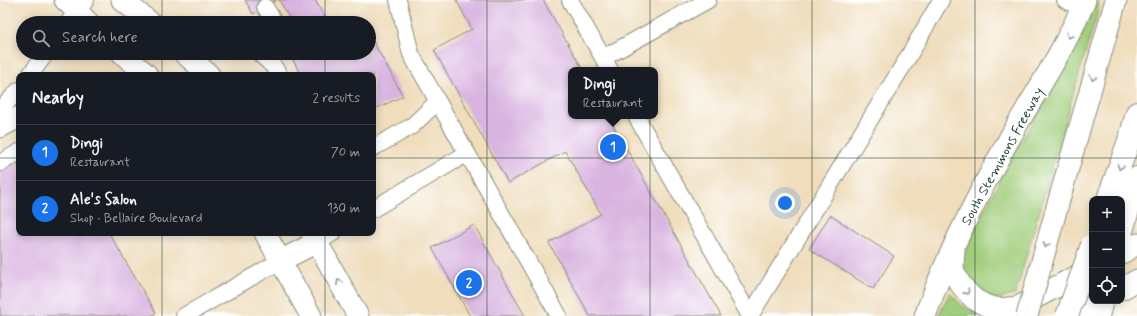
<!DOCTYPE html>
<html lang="en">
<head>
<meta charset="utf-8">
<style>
	:root { --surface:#171b24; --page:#242831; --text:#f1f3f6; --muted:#9ea1a6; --line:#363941; --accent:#1a73e8 }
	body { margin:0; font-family:Mynerve,sans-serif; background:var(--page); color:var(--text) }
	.controls { position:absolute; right:12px; bottom:12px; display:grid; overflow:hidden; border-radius:8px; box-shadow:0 2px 10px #0003 }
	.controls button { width:36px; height:36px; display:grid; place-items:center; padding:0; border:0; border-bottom:1px solid var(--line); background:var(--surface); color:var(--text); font:20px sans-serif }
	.you { position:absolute; left:785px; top:203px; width:14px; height:14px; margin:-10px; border:3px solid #fff; border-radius:50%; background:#1a73e8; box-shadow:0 0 0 6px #1a73e833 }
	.badge { display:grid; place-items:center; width:26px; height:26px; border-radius:50%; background:var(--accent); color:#fff; font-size:13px; font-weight:700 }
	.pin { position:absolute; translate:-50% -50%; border:2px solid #fff; box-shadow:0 1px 4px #0006 }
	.popup { position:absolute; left:568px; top:67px; width:90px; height:52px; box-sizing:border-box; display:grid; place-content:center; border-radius:8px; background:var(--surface); filter:drop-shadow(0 1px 3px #0005); font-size:13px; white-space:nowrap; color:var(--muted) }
	.popup b { font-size:15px; color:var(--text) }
	.popup::after { content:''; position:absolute; left:50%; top:100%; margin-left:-8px; border:8px solid transparent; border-top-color:var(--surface) }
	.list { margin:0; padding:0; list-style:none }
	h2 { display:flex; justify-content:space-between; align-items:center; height:52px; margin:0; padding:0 16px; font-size:17px }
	h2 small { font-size:13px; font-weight:400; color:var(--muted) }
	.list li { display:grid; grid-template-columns:26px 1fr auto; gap:12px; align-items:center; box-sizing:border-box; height:56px; padding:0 16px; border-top:1px solid var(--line) }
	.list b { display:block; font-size:15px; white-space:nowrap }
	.list p { margin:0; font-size:13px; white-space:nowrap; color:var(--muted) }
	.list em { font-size:13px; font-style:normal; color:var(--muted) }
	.icon { flex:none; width:22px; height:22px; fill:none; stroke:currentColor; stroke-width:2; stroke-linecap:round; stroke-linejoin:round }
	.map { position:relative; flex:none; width:1137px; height:316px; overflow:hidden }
	.search { position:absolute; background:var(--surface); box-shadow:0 2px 10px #0003; left:16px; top:16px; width:360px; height:44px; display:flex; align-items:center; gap:10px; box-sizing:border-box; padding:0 14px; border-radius:22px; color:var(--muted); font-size:15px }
	.panel { position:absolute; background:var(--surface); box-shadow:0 2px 10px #0003; left:16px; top:72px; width:360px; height:164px; border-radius:8px }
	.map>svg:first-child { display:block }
</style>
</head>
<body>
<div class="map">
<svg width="1137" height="316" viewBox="0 0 1137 316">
	<rect width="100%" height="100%" fill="#fff"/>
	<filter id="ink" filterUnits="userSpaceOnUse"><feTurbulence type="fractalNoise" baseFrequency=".025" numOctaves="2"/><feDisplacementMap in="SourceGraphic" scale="8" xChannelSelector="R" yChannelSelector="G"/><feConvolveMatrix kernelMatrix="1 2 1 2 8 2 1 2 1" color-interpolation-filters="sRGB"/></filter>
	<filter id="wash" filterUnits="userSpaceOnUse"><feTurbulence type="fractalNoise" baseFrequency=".012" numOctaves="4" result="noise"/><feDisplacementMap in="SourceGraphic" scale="16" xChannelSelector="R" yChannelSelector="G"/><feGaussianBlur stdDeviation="0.9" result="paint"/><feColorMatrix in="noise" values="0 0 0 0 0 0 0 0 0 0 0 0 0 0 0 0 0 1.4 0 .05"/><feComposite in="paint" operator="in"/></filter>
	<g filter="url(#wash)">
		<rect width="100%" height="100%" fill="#efddbc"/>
		<!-- green -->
		<path fill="#a1ce7c" stroke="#608658" d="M1097 0H1099L1098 12 1081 67 1015 295 995 299 973 290 960 266 980 218 1021 141 1063 73 1082 35Z
			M950 293 961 305 979 316H938Z"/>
		<g id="blocks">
			<!-- building -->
			<path fill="#d9b4e0" d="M245 0H277L253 14Z
				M279 0H315L328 23H292Z
				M456 0H543L583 70H571V116H608L721 316H590L549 243 601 214 565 151 508 183 434 50 472 29Z
				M369 34 403 96 373 110V75H301L291 56 297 53H369Z
				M15 161 19 168V233H109L156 313 151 316H0V170Z
				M830 215 894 256 873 289 809 249Z
				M474 225 525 316H470L432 248Z"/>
		</g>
	</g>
	<g filter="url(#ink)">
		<use href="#blocks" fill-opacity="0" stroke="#878d78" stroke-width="1"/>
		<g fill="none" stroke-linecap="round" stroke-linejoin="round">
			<!-- minor casing -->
			<g stroke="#878d78" stroke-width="18">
				<path id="minor" d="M398 0 411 54 559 316
					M570 0 610 70
					M1065 0 1082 8
					M265 7 275 23
					M68 23 86 0
					M259 53 275 68 279 75
					M603 58 708 0
					M30 75 46 53
					M0 110 19 90
					M636 116 750 316
					M373 148 412 126 437 102
					M0 163 19 152
					M373 209 466 154
					M317 242 333 233
					M184 316 280 261
					M750 316 907 59 941 0"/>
			</g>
			<!-- major casing -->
			<g stroke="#878d78" stroke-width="23">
				<path id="major" d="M65 0 89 23
					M122 0 151 23
					M122 53 147 75
					M184 53 209 75
					M0 127 19 117
					M1057 207 1116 0
					M265 233 311 316
					M312 233 358 316
					M954 249 953 270 959 282 966 291 974 299 987 306 1000 309 1018 307 1092 268
					M1122 253 1137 244
					M280 261 317 242
					M1122 289 1137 280
					M925 316C949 249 982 187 1017 125 1041 84 1067 44 1085 0
					M1075 316 1101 301"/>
			</g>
			<!-- highway casing -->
			<g stroke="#878d78" stroke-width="24">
				<path id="highway" d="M1108 199 1131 135 1137 113
					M1122 231 1137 178
					M1098 316 1102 301"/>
			</g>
			<!-- minor -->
			<use href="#minor" stroke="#fff" stroke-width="16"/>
			<!-- major -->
			<use href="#major" stroke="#fff" stroke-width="21"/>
			<!-- highway -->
			<use href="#highway" stroke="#fff" stroke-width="22"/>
			<!-- major-bridge casing -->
			<g stroke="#878d78" stroke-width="23" stroke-linecap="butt">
				<path id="major-bridge" d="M1027 316 1057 207"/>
			</g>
			<!-- highway-bridge casing -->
			<g stroke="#878d78" stroke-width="24" stroke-linecap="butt">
				<path id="highway-bridge" d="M1067 316 1092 245"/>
			</g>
			<!-- major-bridge -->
			<use href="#major-bridge" stroke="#fff" stroke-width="21"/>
			<!-- highway-bridge -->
			<use href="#highway-bridge" stroke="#fff" stroke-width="22"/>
		</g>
		<!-- one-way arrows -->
		<defs><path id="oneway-chevron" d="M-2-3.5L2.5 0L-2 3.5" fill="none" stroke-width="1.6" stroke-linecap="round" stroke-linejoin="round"/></defs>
		<g stroke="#8f9e9a">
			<use href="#oneway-chevron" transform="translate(1069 36) rotate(116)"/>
			<use href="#oneway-chevron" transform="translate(1093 78) rotate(106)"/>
			<use href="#oneway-chevron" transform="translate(1120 167) rotate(109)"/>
			<use href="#oneway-chevron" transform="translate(1046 245) rotate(105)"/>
			<use href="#oneway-chevron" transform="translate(339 282) rotate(-119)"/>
			<use href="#oneway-chevron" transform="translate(967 292) rotate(48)"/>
		</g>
	</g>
	<!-- grid -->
	<path fill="none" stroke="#1f3d34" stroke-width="1" stroke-opacity="0.55" d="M162 0V23M325 0V23M487 0V316M650 0V316M812 0V316M975 0V316M162 53V75M325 53V75M0 158H19M373 158H1137M162 233V316M325 233V316"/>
	<g text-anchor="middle" stroke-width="4" stroke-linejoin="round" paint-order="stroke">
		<!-- street labels -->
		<g font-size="14" fill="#1f3d34" stroke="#fff">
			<text transform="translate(1002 156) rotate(-61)" y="5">South Stemmons Freeway</text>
		</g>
	</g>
</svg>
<div class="controls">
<button>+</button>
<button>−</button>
<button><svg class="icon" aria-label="locate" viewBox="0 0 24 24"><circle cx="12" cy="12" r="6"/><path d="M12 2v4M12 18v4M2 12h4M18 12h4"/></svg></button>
</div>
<div class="you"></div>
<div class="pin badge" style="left:613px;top:147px">1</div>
<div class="popup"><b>Dingi</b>Restaurant</div>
<div class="pin badge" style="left:469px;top:283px">2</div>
<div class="search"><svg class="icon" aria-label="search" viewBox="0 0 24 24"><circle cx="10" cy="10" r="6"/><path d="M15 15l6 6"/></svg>Search here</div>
<section class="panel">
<h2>Nearby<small>2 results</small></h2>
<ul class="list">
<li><span class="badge">1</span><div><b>Dingi</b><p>Restaurant</p></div><em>70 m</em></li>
<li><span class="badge">2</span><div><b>Ale's Salon</b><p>Shop · Bellaire Boulevard</p></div><em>130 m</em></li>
</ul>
</section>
</div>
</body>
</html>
